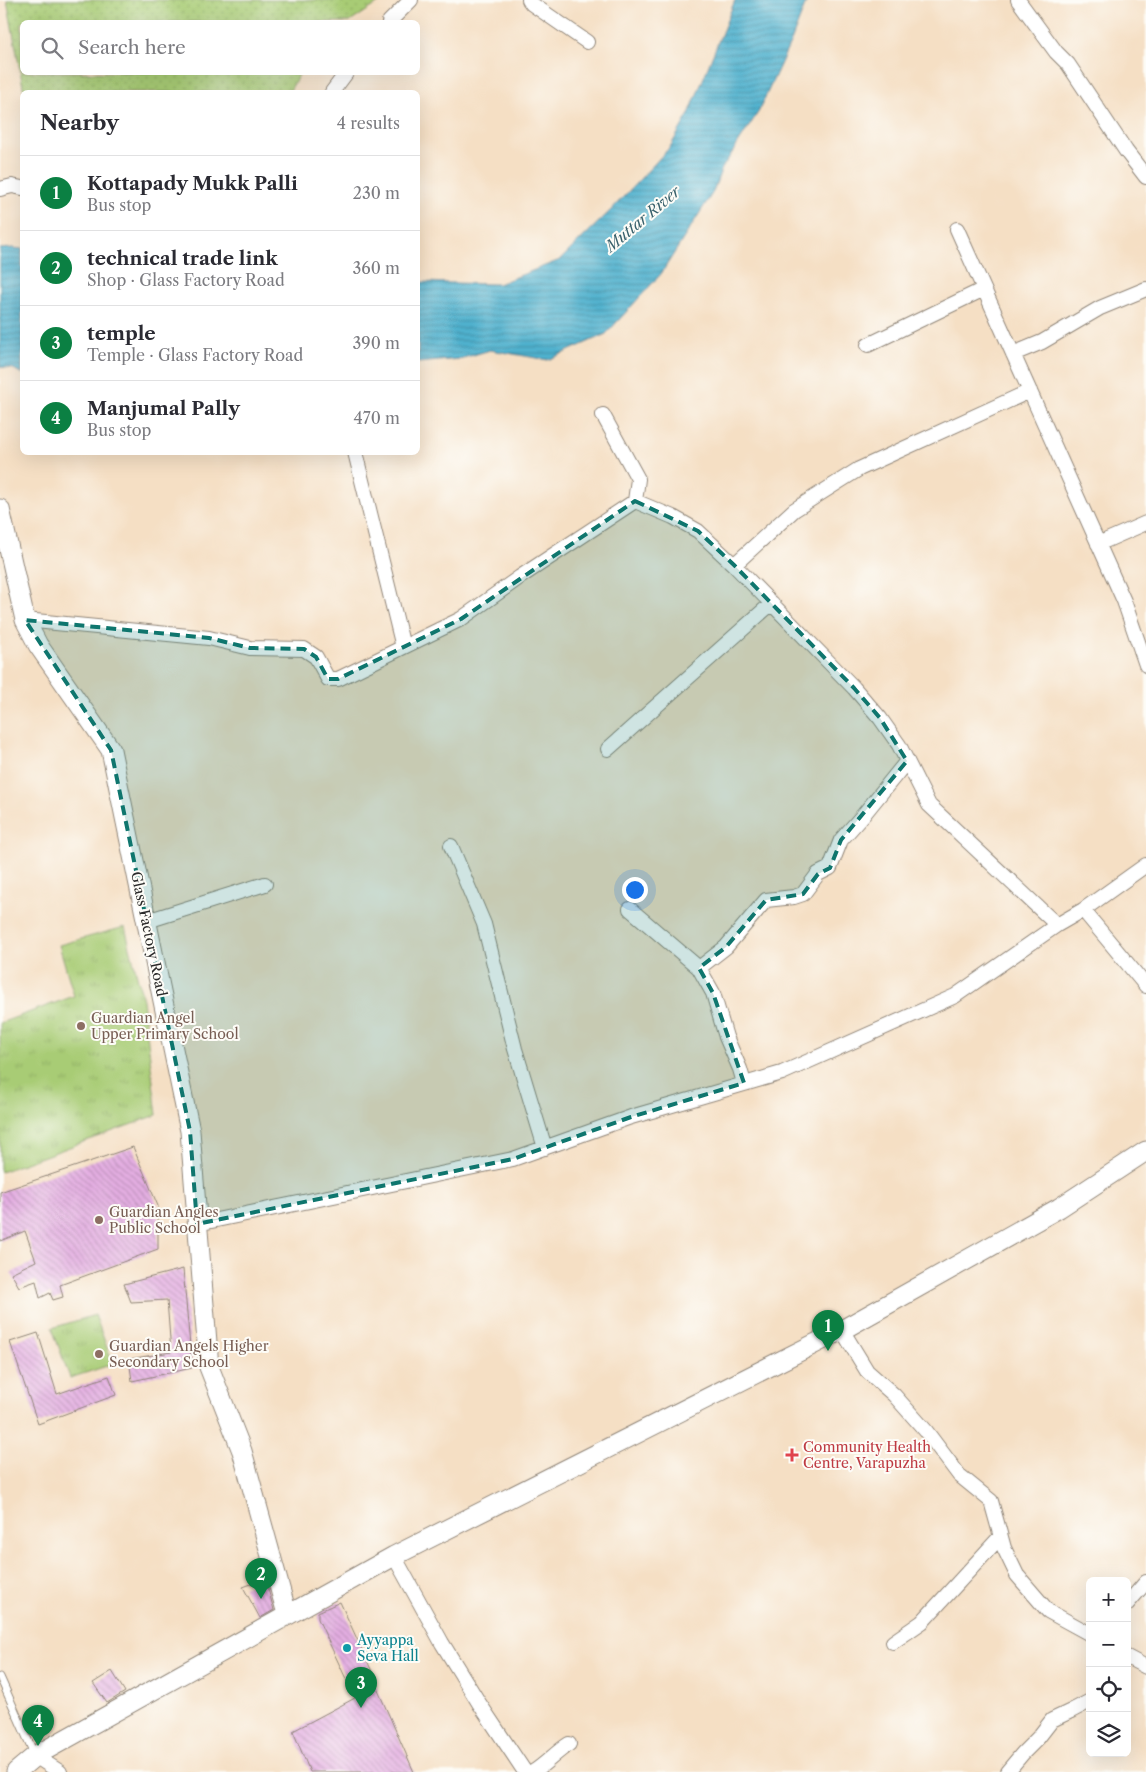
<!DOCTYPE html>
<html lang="en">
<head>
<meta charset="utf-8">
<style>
	:root { --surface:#fff; --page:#f2f2f3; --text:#2b2b33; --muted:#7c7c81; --line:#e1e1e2; --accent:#0b8043 }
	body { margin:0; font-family:"Libre Caslon Text",serif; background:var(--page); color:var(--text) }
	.controls { position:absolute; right:15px; bottom:15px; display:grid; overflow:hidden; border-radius:8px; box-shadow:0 5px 20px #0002 }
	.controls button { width:45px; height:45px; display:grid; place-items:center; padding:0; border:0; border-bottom:1px solid var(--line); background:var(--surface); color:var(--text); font:25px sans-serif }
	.you { position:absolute; left:634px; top:889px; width:18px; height:18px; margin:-12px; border:4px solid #fff; border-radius:50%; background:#1a73e8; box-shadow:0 0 0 8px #1a73e833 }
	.badge { display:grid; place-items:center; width:32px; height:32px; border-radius:50%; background:var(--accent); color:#fff; font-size:16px; font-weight:700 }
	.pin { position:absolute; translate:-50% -41px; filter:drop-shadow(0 1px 2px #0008) }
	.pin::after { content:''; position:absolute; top:26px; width:18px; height:15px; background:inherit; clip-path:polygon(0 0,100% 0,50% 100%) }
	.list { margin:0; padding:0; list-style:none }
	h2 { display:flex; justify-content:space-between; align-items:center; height:65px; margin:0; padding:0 20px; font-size:21px }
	h2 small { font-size:16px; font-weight:400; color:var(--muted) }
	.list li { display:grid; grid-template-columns:32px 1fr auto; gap:15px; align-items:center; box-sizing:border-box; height:75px; padding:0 20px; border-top:1px solid var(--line) }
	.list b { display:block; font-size:19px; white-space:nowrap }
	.list p { margin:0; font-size:16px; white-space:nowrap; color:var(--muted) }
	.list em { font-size:16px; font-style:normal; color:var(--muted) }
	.icon { flex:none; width:28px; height:28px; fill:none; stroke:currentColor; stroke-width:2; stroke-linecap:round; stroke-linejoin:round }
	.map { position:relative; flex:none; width:1146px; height:1772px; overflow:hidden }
	.search { position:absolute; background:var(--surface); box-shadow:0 5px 20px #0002; left:20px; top:20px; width:400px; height:55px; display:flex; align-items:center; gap:12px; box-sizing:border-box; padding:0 18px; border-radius:8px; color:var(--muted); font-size:19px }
	.panel { position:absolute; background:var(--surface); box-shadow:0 5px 20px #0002; left:20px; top:90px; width:400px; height:365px; border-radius:8px }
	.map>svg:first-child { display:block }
</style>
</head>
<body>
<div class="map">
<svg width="1146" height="1772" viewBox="0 0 1146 1772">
	<defs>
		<pattern id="grass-dots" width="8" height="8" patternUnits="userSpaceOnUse" patternTransform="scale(1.25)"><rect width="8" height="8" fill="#a8cc75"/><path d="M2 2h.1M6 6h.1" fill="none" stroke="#91af65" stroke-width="1.8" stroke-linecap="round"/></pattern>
		<pattern id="park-tufts" width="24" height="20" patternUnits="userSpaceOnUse" patternTransform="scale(1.25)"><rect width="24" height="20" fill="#a8cc75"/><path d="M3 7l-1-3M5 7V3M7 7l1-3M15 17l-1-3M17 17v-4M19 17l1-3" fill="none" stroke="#91af65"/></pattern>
		<pattern id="water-rules" width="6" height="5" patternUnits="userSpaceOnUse" patternTransform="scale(1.25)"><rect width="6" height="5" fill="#4fb1ce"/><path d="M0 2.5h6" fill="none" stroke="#4290a7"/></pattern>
		<pattern id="building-back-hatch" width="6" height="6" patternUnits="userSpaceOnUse" patternTransform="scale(1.25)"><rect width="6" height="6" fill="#e4aee2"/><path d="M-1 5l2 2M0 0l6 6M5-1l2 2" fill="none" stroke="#b98eb7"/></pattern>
	</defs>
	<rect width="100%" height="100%" fill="#fdfcf7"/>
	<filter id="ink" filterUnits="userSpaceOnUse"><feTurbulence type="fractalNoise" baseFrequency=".02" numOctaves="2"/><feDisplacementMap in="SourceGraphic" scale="10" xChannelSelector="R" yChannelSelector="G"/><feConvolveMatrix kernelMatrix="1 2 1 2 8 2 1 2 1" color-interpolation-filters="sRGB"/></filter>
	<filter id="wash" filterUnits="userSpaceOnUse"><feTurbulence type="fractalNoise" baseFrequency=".0096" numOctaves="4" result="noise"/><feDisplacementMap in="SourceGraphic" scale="20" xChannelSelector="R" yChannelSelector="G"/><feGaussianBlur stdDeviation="1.12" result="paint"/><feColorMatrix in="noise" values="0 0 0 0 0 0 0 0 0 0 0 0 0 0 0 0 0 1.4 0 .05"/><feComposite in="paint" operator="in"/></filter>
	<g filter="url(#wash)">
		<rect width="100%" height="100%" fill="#f5dfc4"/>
		<!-- grass -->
		<path fill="url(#grass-dots)" stroke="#6a7c50" d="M7 0H383L350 22H22V72L300 73 289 92H24Z"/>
		<!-- park -->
		<path fill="url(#park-tufts)" stroke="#6a7c50" d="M125 927 143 1000 157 1115 1 1172 0 1168V1023L74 996 59 945Z
			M95 1315 113 1364 70 1378 52 1328Z"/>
		<!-- water -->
		<path fill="url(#water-rules)" stroke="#3d6e7c" d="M735 0H807L792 39 759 111 721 170 713 192 661 274 606 334 548 360 490 350 460 359 418 363V282L498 284 560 260 612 209 670 147 689 114Z
			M13 248 22 249V374L14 369 0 367V249Z"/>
		<g id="blocks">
			<!-- building -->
			<path fill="url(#building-back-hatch)" d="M133 1147 158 1206V1249L60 1285 63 1297 53 1300 50 1293 40 1298 36 1281 19 1287 11 1273 36 1261 25 1231 0 1241V1192Z
				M183 1269 192 1368 132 1381 129 1359 171 1352 167 1300 131 1302 124 1284Z
				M38 1333 57 1394 109 1376 116 1395 38 1424 10 1342Z
				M265 1579 274 1610 260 1618 243 1587Z
				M340 1602 375 1678 373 1679 414 1772H310L293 1731 355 1698 318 1619V1612Z
				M112 1671 125 1692 107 1703 93 1683Z"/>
		</g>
	</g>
	<g filter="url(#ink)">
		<use href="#blocks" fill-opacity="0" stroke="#908578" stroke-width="1"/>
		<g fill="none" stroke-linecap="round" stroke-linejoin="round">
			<!-- service casing -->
			<g stroke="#908578" stroke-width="9">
				<path id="service" d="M0 1677 35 1756"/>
			</g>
			<!-- minor casing -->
			<g stroke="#908578" stroke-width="16">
				<path id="minor" d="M529 0 532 4 587 42
					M1018 0 1056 52 1068 64 1126 151 1146 177
					M389 22 411 0
					M332 92 347 72
					M0 189 12 186 22 188
					M957 229 1124 601 1146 665
					M868 345 984 289
					M1013 354 1042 342 1100 308 1146 289
					M355 452 403 647
					M635 501 673 517 698 531 734 565 854 688 880 718 899 745 929 805 1057 925
					M1098 544 1146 523
					M734 565 794 510 859 469 1030 391
					M25 620 209 638 250 648 304 649 316 657 328 679H338L461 619 520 577 635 501 638 479 603 415
					M608 749 772 603
					M451 846 484 924 515 1049 545 1148
					M630 909 699 968 713 993 726 1037 740 1069 744 1083
					M1083 910 1146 986
					M147 921 265 884
					M699 968 726 947 766 900 794 897 803 894 818 874 830 868 841 840 864 814 907 761
					M197 1224 513 1159 631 1117 782 1073 955 996 1057 925 1083 910 1146 865
					M842 1330 867 1371 894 1395 926 1431 959 1475 991 1501 1004 1548 1017 1575 1048 1611 1090 1634
					M394 1556 442 1643 479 1703 525 1772
					M1127 1604 1146 1582
					M893 1642 922 1622 1000 1537
					M1127 1657 1146 1667
					M35 1756 60 1772
					M533 1772C546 1764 556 1752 569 1744
					M1007 1772 1023 1753 1038 1738 1052 1720 1071 1711 1090 1701"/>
			</g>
			<!-- secondary casing -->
			<g stroke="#908578" stroke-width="21">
				<path id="secondary" d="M0 509 25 620 38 645 111 750 190 1131 209 1367 242 1451 287 1614
					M16 1772 35 1756 394 1556 842 1330 1059 1208 1146 1151"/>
			</g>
			<!-- service -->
			<use href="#service" stroke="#fff" stroke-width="7"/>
			<!-- minor -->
			<use href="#minor" stroke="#fff" stroke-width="14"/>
			<!-- secondary -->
			<use href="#secondary" stroke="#fff" stroke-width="19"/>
		</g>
	</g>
	<!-- marked area -->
	<path fill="#0f766e" fill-opacity="0.2" stroke="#0f766e" stroke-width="4" stroke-dasharray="10 6" stroke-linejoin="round" d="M635 501 698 531 734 565 854 688 880 718 907 761 841 840 830 868 818 874 803 894 766 900 726 947 699 968 713 993 744 1083 631 1117 513 1159 197 1224 190 1131 111 750 25 620 209 638 250 648 304 649 316 657 328 679H338L461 619Z"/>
	<!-- markers -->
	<g fill="#8d6e63" stroke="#fdfcf7" stroke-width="2">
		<circle cx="81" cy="1026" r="5"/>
		<circle cx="99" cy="1220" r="5"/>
		<circle cx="99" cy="1354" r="5"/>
	</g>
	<path fill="#e0444e" stroke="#fdfcf7" stroke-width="2" d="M789.5 1447.5h5v5h5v5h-5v5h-5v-5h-5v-5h5z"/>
	<circle fill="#0f9aa8" stroke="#fdfcf7" stroke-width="2" cx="347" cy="1648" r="5"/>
	<g text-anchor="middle" stroke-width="4" stroke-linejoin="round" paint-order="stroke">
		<!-- street labels -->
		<g font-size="14" fill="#2b2b2b" stroke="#fdfcf7">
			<text transform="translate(149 934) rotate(78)" y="5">Glass Factory Road</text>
		</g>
		<!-- education labels -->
		<g font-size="14" fill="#785e54" stroke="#fdfcf7" text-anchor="start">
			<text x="91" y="1023">Guardian Angel<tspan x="91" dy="16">Upper Primary School</tspan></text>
			<text x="109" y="1217">Guardian Angles<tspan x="109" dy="16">Public School</tspan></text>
			<text x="109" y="1351">Guardian Angels Higher<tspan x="109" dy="16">Secondary School</tspan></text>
		</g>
		<!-- health labels -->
		<g font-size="14" fill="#be3a42" stroke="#fdfcf7" text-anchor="start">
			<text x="803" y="1452">Community Health<tspan x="803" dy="16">Centre, Varapuzha</tspan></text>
		</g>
		<!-- culture labels -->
		<g font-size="14" fill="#0d838f" stroke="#fdfcf7" text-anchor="start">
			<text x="357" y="1645">Ayyappa<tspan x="357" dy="16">Seva Hall</tspan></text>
		</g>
		<!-- water labels -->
		<g font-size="15" font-style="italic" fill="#39616c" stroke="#fdfcf7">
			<text transform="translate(643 219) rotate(-40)" y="5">Muttar River</text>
		</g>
	</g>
</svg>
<div class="controls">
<button>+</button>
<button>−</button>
<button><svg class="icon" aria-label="locate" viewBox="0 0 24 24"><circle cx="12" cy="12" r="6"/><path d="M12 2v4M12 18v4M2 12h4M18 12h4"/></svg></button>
<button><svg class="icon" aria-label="layers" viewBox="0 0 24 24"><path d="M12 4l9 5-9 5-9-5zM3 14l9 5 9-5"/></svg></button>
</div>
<div class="you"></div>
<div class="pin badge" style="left:828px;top:1351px">1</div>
<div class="pin badge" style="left:261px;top:1599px">2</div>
<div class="pin badge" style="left:361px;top:1708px">3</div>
<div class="pin badge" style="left:38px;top:1746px">4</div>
<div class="search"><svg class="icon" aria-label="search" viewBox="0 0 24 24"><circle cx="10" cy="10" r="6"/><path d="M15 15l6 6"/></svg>Search here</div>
<section class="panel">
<h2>Nearby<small>4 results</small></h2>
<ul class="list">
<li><span class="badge">1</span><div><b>Kottapady Mukk Palli</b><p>Bus stop</p></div><em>230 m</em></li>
<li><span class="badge">2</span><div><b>technical trade link</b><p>Shop · Glass Factory Road</p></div><em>360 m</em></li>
<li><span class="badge">3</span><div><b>temple</b><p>Temple · Glass Factory Road</p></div><em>390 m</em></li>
<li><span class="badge">4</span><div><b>Manjumal Pally</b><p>Bus stop</p></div><em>470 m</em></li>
</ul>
</section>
</div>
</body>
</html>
